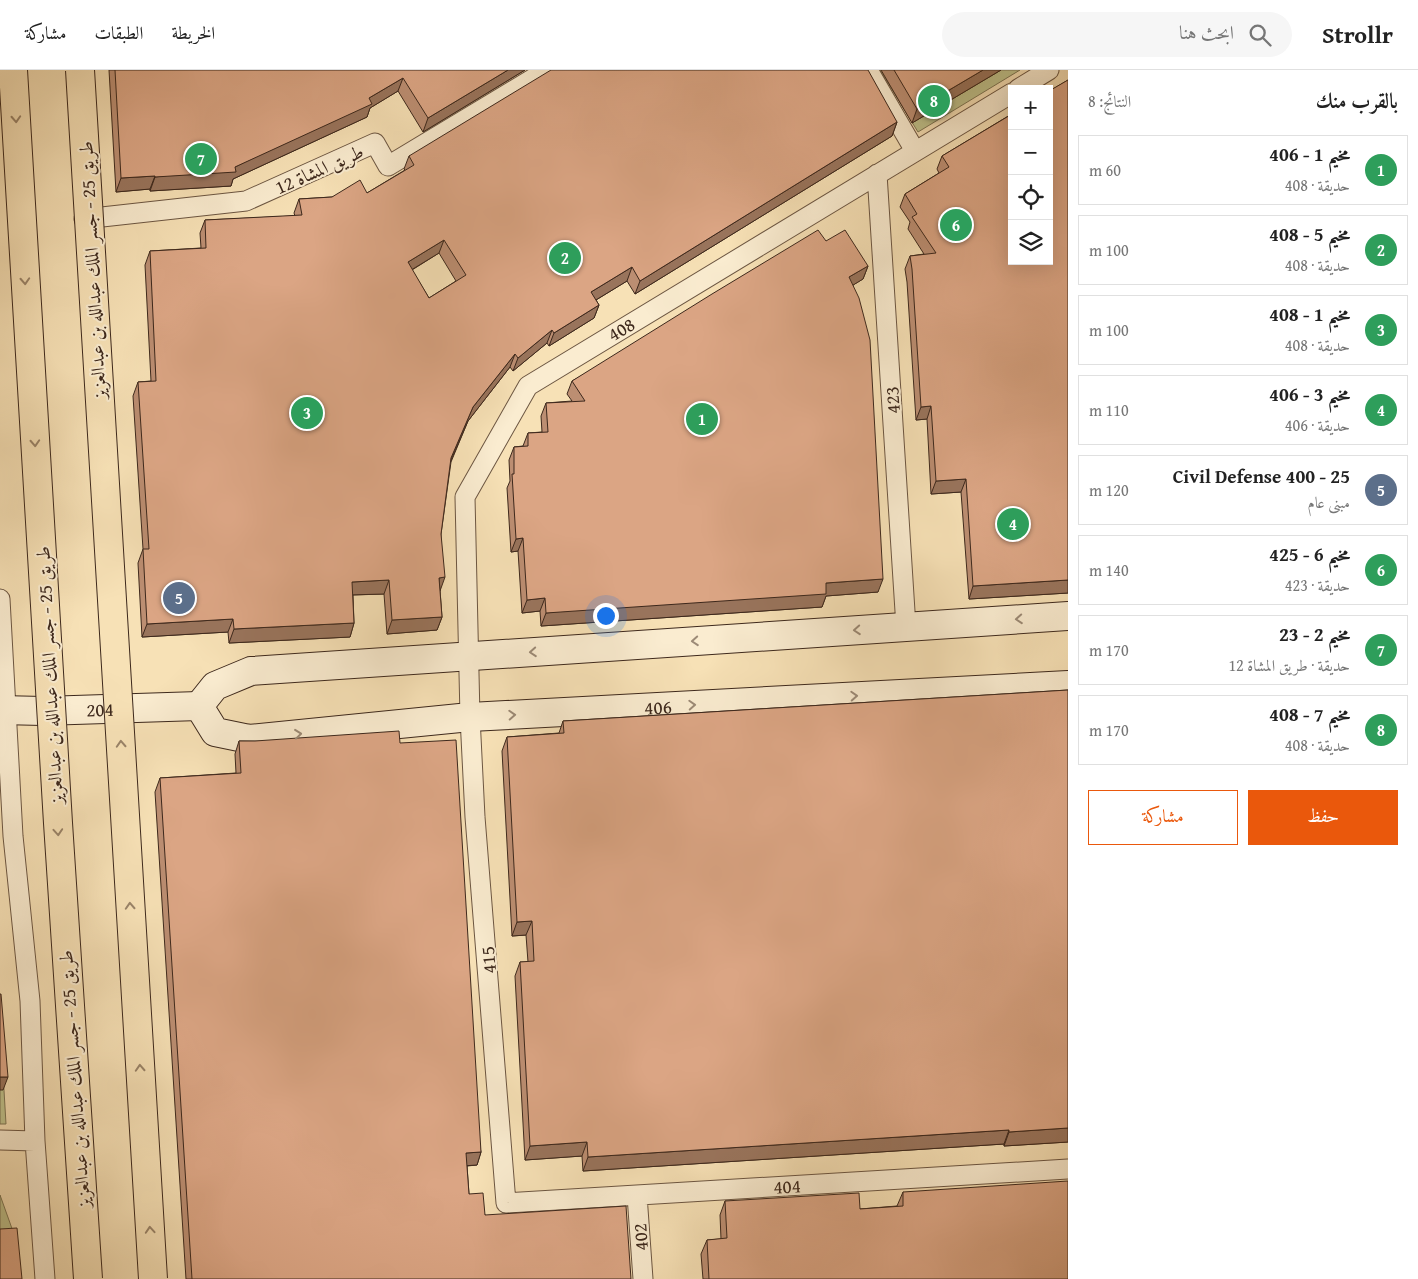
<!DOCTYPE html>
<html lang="ar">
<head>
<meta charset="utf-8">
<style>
	:root { --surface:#fff; --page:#f6f6f6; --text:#222; --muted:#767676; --line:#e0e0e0; --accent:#ea580c }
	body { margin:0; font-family:"Gentium Book Plus",Amiri,serif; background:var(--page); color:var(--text); direction:rtl }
	.controls { position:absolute; right:15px; top:15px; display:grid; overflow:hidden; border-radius:0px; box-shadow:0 5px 20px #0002 }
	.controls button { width:45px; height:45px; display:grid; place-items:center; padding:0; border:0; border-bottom:1px solid var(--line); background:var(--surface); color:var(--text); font:25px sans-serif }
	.you { position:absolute; left:605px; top:545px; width:18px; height:18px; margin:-12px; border:4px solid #fff; border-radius:50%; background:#1a73e8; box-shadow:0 0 0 8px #1a73e833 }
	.badge { display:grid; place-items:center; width:32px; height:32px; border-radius:50%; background:var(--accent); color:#fff; font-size:16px; font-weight:700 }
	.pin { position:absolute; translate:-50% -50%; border:2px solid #fff; box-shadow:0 1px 5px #0006 }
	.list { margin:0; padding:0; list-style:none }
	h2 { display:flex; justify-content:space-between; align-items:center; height:65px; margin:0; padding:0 20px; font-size:21px }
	h2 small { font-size:16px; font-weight:400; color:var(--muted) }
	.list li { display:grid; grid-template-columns:32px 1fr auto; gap:15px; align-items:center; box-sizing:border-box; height:70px; margin:0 10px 10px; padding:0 10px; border:1px solid var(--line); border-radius:0px }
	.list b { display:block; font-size:19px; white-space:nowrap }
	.list p { margin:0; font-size:16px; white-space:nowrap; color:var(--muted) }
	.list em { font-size:16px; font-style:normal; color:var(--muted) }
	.actions { display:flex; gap:10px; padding:15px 20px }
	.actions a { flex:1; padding:11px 0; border:1px solid var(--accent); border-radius:0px; text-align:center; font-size:18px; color:var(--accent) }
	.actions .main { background:var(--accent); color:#fff }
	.icon { flex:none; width:28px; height:28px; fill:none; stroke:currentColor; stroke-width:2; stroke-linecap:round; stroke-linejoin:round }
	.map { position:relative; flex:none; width:1068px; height:1209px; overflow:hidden; direction:ltr }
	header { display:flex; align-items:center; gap:30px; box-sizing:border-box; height:70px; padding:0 25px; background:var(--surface); border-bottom:1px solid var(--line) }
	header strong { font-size:24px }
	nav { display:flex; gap:28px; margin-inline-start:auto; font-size:18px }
	.search { width:350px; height:45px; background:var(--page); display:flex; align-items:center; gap:12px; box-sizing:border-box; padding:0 18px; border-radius:28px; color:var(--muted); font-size:19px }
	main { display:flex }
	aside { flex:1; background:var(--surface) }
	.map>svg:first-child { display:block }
</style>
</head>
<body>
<header>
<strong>Strollr</strong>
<div class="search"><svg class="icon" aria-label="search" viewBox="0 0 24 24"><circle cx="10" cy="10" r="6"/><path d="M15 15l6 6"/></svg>ابحث هنا</div>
<nav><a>الخريطة</a><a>الطبقات</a><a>مشاركة</a></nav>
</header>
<main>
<aside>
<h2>بالقرب منك<small>النتائج: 8</small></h2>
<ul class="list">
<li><span class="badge" style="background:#2e9e5b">1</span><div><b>مخيم 1 - 406</b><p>حديقة · 408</p></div><em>60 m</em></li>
<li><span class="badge" style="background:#2e9e5b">2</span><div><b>مخيم 5 - 408</b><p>حديقة · 408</p></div><em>100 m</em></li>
<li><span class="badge" style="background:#2e9e5b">3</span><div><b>مخيم 1 - 408</b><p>حديقة · 408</p></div><em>100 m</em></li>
<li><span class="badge" style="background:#2e9e5b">4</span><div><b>مخيم 3 - 406</b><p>حديقة · 406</p></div><em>110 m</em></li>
<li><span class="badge" style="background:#5c6f8a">5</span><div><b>Civil Defense 400 - 25</b><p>مبنى عام</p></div><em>120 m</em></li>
<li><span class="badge" style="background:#2e9e5b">6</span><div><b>مخيم 6 - 425</b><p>حديقة · 423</p></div><em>140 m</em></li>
<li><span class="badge" style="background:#2e9e5b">7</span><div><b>مخيم 2 - 23</b><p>حديقة · طريق المشاة 12</p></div><em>170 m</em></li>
<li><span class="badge" style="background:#2e9e5b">8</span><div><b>مخيم 7 - 408</b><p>حديقة · 408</p></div><em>170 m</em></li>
</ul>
<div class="actions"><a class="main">حفظ</a><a>مشاركة</a></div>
</aside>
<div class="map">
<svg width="1068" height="1209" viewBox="0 0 1068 1209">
	<rect width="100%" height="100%" fill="#f7e1b6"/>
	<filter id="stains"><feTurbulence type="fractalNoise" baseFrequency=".004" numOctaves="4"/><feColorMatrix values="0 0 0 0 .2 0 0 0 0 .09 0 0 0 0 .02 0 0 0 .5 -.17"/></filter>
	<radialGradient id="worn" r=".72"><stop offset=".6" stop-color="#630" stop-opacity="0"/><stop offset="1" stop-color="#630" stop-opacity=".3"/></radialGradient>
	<!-- green -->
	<path fill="#bfc28c" stroke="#7e7554" d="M880 0H1020L918 62Z
		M0 953 6 1054H0Z
		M0 1125 15 1167 0 1209Z"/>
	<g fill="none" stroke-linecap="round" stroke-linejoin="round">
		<!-- street casing -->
		<g stroke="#6c5642" stroke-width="21">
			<path id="street" d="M868 0 915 81
				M1018 19 1049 0
				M1012 23 528 316 465 427 470 647 475 747 506 1133 1068 1099
				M877 104 906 557
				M84 149 246 131 375 73 388 96 547 0
				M0 529 13 766 30 931 35 1071 45 1209
				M0 1070 35 1071
				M637 1125 643 1209"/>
		</g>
		<!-- secondary casing -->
		<g stroke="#3d281c" stroke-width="30">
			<g id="secondary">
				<path id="s1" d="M1068 546 251 601 215 616 199 636 215 662 249 669 470 647 1068 615"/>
				<path id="s2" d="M0 640 43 641 199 636"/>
			</g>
		</g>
		<!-- street -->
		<use href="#street" stroke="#faecd0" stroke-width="19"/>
		<!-- secondary -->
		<use href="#secondary" stroke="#faecd0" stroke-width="28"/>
		<!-- primary-bridge casing -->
		<g stroke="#3d281c" stroke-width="30" stroke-linecap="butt">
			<path id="primary-bridge" d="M13 0 58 753 88 1209
				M80 0 153 1209"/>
		</g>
		<!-- primary-bridge -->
		<use href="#primary-bridge" stroke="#f7e1b6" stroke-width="28"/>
	</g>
	<!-- wall -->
	<path fill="#bc8e72" stroke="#3d281c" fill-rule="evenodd" d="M109 0H525L423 62 398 21 370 38 367 47 233 109 231 116 150 121V119L116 122Z
		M881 0H1001L912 53Z
		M1068 10V523L969 529 961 422 931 424 927 349 916 350 907 212 905 199 910 186 924 184 908 159 910 152 900 137 905 124 939 103 937 99 942 86Z
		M897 52 892 66 635 224 627 211 596 230 599 235 594 248 549 276 547 273 513 301 510 297 468 351 451 392 441 464 440 520 442 547 437 560 387 564 384 524 353 525 354 553 350 567 229 573 228 562 142 567 138 493 143 479 133 326 138 312 151 311 145 195 150 181 201 178 200 163 205 150 295 146 294 143 299 129 332 127 367 123 405 100 404 99 409 86ZM439 183 456 211 429 228 412 200Z
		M826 171 868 196 863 209 853 215 878 522 826 526 822 537 541 556 540 541 522 543 518 481 511 482 507 418 510 411 509 390 514 377 523 376 528 363 542 362 541 346 546 333 572 331 567 324 572 311Z
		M1068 620V1072L1004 1076V1074L583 1101 582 1086 525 1090 515 906 520 892H528L526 865 512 866 502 681 507 667 559 663 563 651Z
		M239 671 400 673 481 1082 477 1095 467 1096 469 1124 485 1145 631 1209H186L155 722 160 708 236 703 235 684Z
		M903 1122 1068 1209H703L701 1184 707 1170 721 1169 720 1145 725 1131 860 1139 897 1136Z"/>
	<!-- shaded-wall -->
	<path fill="#99745c" stroke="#3d281c" d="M508 0H525L423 62 428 48Z
		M983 0H1001L912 53 917 39Z
		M403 8 398 21 370 38 367 47 233 109 231 116 150 121 155 107 235 97 369 28Z
		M897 52 892 66 635 224 640 211Z
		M155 106 150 119 116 122 121 108Z
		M444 170 439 183 403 205 408 192Z
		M868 196 863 209 845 220 849 207Z
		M632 197 627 211 586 236 591 222Z
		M599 235 594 248 549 276 554 263Z
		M552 260 547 273 513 301 518 288Z
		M515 284 510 297 468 351 446 402 451 388 473 337Z
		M931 336 927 349 916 350 921 337Z
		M966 409 961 422 931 424 936 411Z
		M523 468 518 481 511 482 516 469Z
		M445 507 440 521 439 508Z
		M883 509 878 522 826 526 822 537 541 556 546 543 826 513Z
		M389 510 384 524 347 525 352 512Z
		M1068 510V523L969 529 973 516Z
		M545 528 540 541 522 543 527 530Z
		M442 547 437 560 387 564 392 550Z
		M233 549 228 562 142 567 147 554Z
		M354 553 350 567 229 573 234 559Z
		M532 851 526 865 512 866 517 852Z
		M0 1007H8L3 1020H0Z
		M1068 1058V1072L1004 1076 1009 1062Z
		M1009 1060 1004 1074 583 1101 588 1087Z
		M587 1072 582 1086 525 1090 530 1076Z
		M481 1082 477 1095 462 1096 466 1083Z"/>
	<!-- building -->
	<path fill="#dba584" stroke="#3d281c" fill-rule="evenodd" d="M115 0H508L428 48 403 8 369 28 372 34 235 97 236 102 155 107V106L121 108Z
		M551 0H868L897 52 640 211 632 197 591 222 599 235 554 263 552 260 518 288 515 284 473 337 451 388 441 464 445 507 439 508 442 547 392 550 389 510 352 512 354 553 234 559 233 549 147 554 143 479H149L138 312 156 311 150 181 206 178 205 150 302 145 299 129 332 127 360 110 367 123 414 95 409 86ZM444 170 466 205 429 228 408 192Z
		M894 0H983L917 39Z
		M1068 10V510L973 516 966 409 936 411 931 336 921 337 912 199 910 186 936 183 912 147 917 144 905 124 949 97 942 86 1012 44V191H1049V21Z
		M818 160 826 171 845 160 868 196 849 207 859 228 870 270 883 509 826 513V524L546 543 545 528 527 530 523 468 516 469 512 404H514V377L528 376V363L548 362 546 333 585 331 572 311 712 224Z
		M1068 620V1058L1009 1062V1060L588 1087 587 1072 530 1076 520 892 534 891 532 851 517 852 507 667 564 663 563 651Z
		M399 661 400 673 456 670 481 1082 466 1083 469 1124 483 1123 485 1145 626 1136 631 1209H192L160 708 241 703 239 671H255Z
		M0 924H1L8 1007H0Z
		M1068 1111V1209H709L707 1170 727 1168 725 1131 859 1123 860 1139 903 1136V1122Z
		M17 1158 22 1209H0V1159Z"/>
	<!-- one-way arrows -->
	<defs><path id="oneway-chevron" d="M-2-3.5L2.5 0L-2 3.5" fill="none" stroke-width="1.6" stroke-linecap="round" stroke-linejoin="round" transform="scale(1.25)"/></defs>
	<g stroke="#9a8469">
		<use href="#oneway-chevron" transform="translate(16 49) rotate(87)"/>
		<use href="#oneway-chevron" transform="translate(25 211) rotate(87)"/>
		<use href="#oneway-chevron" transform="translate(35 373) rotate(87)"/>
		<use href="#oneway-chevron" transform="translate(121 674) rotate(-93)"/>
		<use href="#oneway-chevron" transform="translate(58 762) rotate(86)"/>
		<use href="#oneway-chevron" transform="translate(130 836) rotate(-93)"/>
		<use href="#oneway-chevron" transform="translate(140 998) rotate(-93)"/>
		<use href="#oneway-chevron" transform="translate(150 1160) rotate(-94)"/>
	</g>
	<g stroke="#9c8a76">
		<use href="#oneway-chevron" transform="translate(1019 549) rotate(176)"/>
		<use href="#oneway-chevron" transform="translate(857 560) rotate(176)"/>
		<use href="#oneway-chevron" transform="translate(695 571) rotate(176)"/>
		<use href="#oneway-chevron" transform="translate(533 582) rotate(176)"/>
		<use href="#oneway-chevron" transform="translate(854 626) rotate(-3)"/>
		<use href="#oneway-chevron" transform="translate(692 635) rotate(-3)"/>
		<use href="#oneway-chevron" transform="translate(512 645) rotate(-3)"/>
		<use href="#oneway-chevron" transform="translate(298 664) rotate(-6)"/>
	</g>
	<g text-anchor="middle" stroke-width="4" stroke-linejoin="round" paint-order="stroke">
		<!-- street labels -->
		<g font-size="19" fill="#3d281c" stroke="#faecd0">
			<text transform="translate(319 99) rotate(-24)" y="7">طريق المشاة 12</text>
			<text transform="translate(92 200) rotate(-93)" y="7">طريق 25 - جسر الملك عبدالله بن عبدالعزيز</text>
			<text transform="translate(621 259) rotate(-31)" y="7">408</text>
			<text transform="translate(892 330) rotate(-94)" y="7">423</text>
			<text transform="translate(49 605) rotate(-93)" y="7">طريق 25 - جسر الملك عبدالله بن عبدالعزيز</text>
			<text dy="7" stroke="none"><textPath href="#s1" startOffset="1359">406</textPath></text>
			<text dy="7" stroke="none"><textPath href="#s2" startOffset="100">204</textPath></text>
			<text transform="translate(488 890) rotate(-95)" y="7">415</text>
			<text transform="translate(74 1009) rotate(-94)" y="7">طريق 25 - جسر الملك عبدالله بن عبدالعزيز</text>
			<text transform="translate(787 1116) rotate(-3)" y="7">404</text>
			<text transform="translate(640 1167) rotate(-94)" y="7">402</text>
		</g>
	</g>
	<rect width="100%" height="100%" filter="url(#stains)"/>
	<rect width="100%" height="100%" fill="url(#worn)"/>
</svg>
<div class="controls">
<button>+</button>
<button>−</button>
<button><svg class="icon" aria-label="locate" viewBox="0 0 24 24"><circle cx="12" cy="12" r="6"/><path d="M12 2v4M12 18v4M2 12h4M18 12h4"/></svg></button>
<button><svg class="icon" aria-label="layers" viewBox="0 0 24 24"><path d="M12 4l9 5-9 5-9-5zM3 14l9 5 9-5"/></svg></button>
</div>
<div class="you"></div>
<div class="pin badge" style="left:702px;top:349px;background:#2e9e5b">1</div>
<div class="pin badge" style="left:565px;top:188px;background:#2e9e5b">2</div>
<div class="pin badge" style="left:307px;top:343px;background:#2e9e5b">3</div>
<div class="pin badge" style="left:1013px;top:454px;background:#2e9e5b">4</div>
<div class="pin badge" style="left:179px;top:528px;background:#5c6f8a">5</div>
<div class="pin badge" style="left:956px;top:155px;background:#2e9e5b">6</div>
<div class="pin badge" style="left:201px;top:89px;background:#2e9e5b">7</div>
<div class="pin badge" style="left:934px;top:31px;background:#2e9e5b">8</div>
</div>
</main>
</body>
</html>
